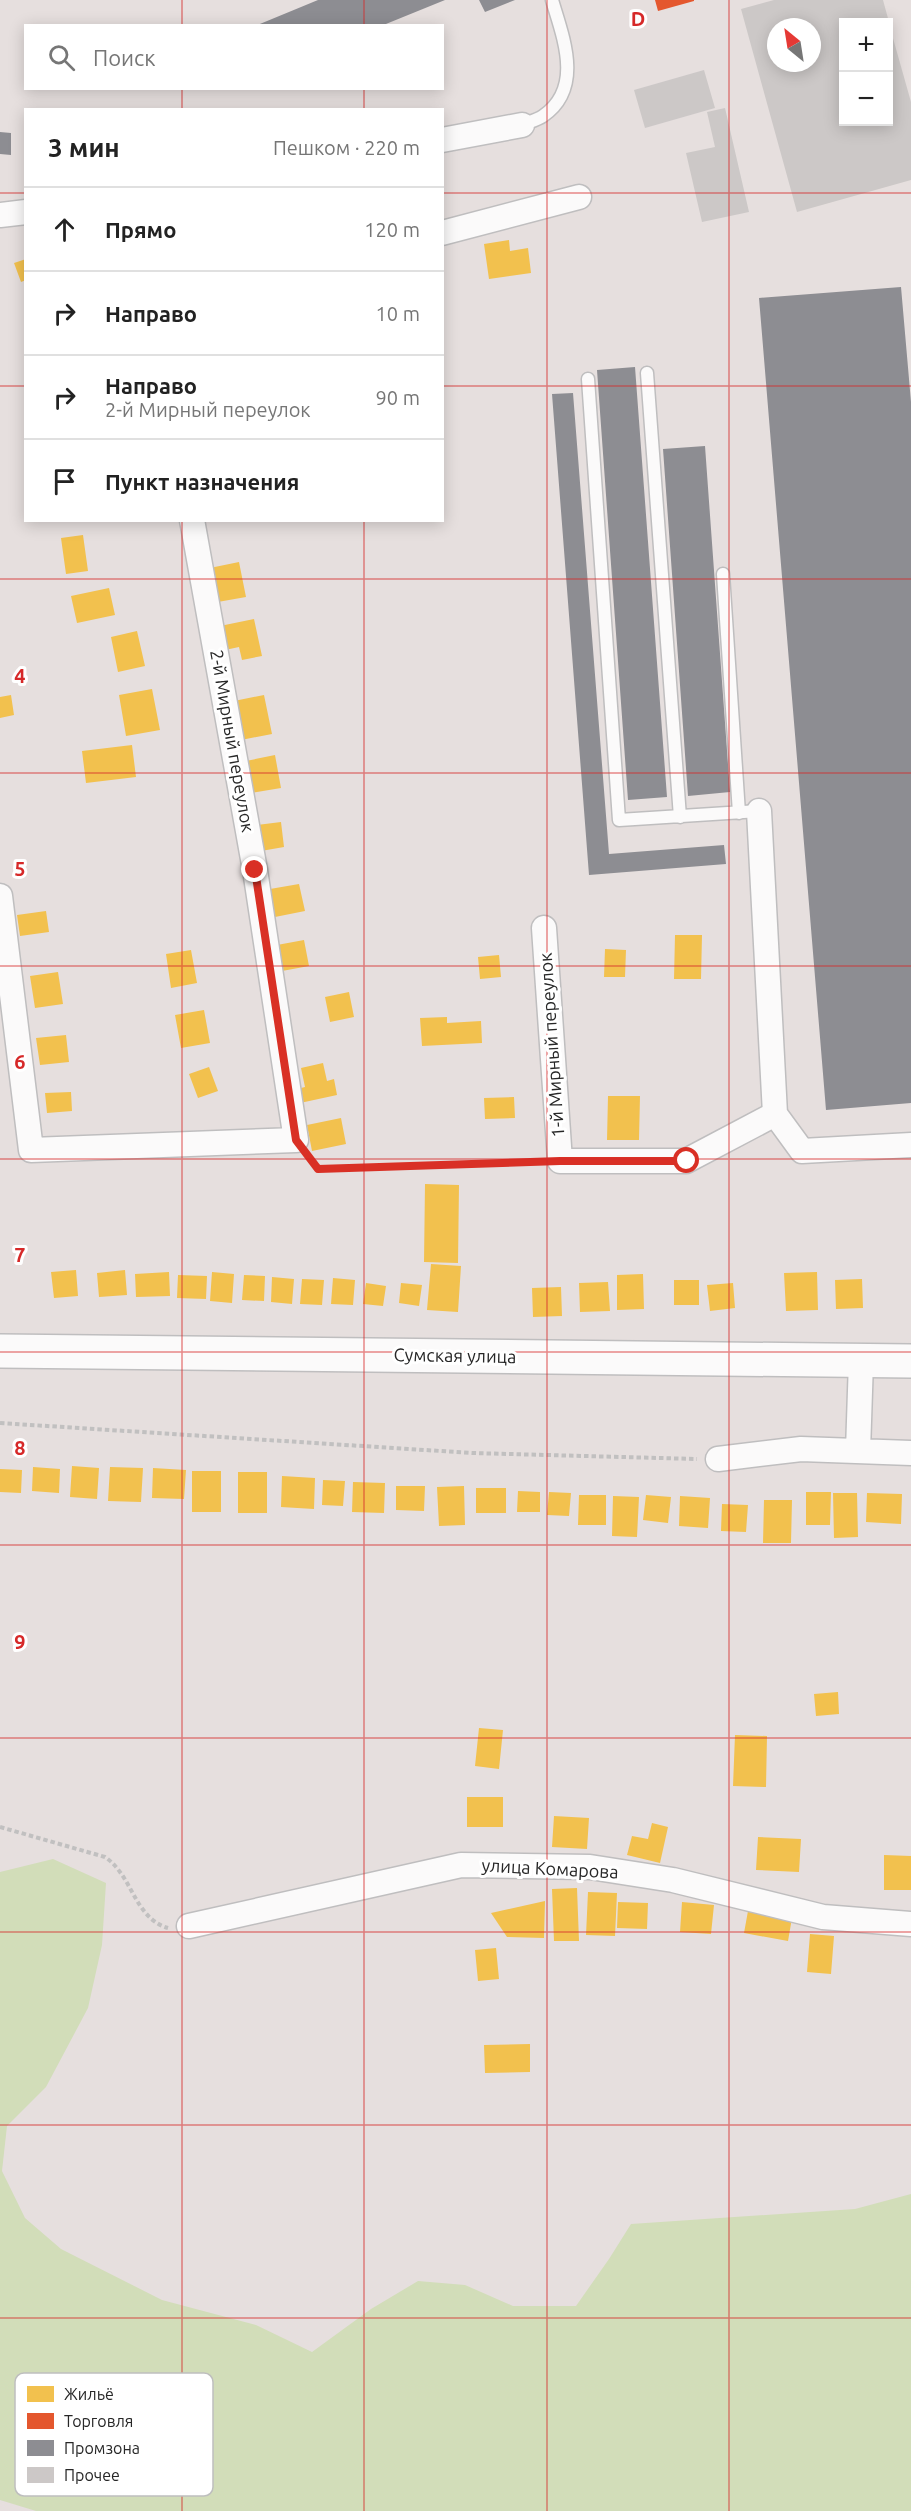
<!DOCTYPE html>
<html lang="ru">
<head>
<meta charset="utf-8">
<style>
	:root { --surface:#fff; --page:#f2f2f2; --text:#222; --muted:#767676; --line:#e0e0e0 }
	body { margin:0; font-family:Ubuntu,sans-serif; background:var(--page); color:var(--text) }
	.controls { position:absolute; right:18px; top:18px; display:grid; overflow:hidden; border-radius:0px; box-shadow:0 3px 15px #0003 }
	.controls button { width:54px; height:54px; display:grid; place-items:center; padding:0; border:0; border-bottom:2px solid var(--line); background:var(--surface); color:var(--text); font:30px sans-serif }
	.compass { position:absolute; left:767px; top:18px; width:54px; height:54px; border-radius:50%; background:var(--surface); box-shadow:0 3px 15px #0003; rotate:330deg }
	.stop { position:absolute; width:18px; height:18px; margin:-14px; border:4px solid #d93025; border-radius:50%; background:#fff }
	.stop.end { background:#d93025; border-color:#fff; box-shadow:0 2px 6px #0008 }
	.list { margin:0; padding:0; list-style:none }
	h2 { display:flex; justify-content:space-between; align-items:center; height:78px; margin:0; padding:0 24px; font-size:26px }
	h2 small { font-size:20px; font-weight:400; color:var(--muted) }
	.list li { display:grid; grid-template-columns:39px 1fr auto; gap:18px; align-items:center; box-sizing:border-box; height:84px; padding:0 24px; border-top:2px solid var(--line) }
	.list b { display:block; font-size:22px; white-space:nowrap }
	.list p { margin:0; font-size:20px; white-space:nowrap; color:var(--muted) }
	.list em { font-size:20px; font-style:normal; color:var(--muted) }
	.icon { flex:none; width:33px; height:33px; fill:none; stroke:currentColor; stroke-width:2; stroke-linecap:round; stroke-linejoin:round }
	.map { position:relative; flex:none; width:911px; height:2511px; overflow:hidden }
	.search { position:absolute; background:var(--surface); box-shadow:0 3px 15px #0003; left:24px; top:24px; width:420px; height:66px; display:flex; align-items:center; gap:15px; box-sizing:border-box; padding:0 21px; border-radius:0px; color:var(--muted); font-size:22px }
	.panel { position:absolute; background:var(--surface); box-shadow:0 3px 15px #0003; left:24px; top:108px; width:420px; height:414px; border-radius:0px }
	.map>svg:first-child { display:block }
</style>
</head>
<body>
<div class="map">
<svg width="911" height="2511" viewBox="0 0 911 2511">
	<rect width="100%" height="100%" fill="#e6dfde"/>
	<!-- green -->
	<path fill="#d2ddb9" d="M53 1859 106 1883 102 1945 88 2008 46 2087 7 2126 2 2171 25 2218 61 2249 162 2300 256 2325 312 2352 371 2309 418 2281 465 2285 513 2306H576L609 2259 631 2224 855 2209 911 2194V2511H36L0 2500V1872Z"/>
	<!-- homes -->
	<path fill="#f2c14e" d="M509 240 510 251 528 248 531 273 489 279 484 244Z
		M26 259V280L21 282 14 263Z
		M83 535 88 571 66 574 61 538Z
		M239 562 246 597 212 603 205 569Z
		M109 588 115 615 77 623 71 596Z
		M254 619 262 656 242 660 239 647 225 650 220 626Z
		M137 631 145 666 118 672 111 637Z
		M152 689 160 730 126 736 119 695Z
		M11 695 14 715 0 718V697Z
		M264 695 272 734 241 740 234 701Z
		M132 745 136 777 86 783 82 751Z
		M275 755 281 788 251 793 246 761Z
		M281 822 284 847 261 851 257 825Z
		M299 884 305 911 275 917 270 889Z
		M46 911 49 932 20 936 17 915Z
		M675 935H702L701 979H674Z
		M304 940 309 966 282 971 277 945Z
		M605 949 626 950 625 977H604Z
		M191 950 197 983 171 988 166 954Z
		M499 955 501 977 480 979 478 957Z
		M58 972 63 1004 35 1008 30 976Z
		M349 992 354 1017 330 1022 325 997Z
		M204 1010 210 1043 181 1048 175 1015Z
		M447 1017V1023L481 1021 482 1043 422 1046 420 1018Z
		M66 1035 69 1062 40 1065 36 1038Z
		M323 1063 327 1081 334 1079 337 1095 300 1103 297 1089 305 1087 301 1068Z
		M209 1067 218 1091 198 1098 189 1074Z
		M71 1092 72 1111 47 1113 45 1093Z
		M608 1096H640L639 1140H607Z
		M514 1097 515 1118 485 1119 484 1098Z
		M341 1118 346 1144 312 1151 307 1125Z
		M425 1184 459 1185 458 1263 424 1262Z
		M431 1264 461 1266 458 1312 427 1310Z
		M76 1270 78 1296 54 1298 51 1272Z
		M125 1270 127 1295 99 1297 97 1273Z
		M169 1272 170 1296 136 1297 135 1274Z
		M212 1272 234 1274 232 1303 210 1301Z
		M817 1272 818 1310 786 1311 784 1273Z
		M643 1274 644 1309 617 1310V1275Z
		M178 1275 207 1276 206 1299 177 1298Z
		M244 1275 265 1276 264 1301 242 1300Z
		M272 1277 294 1279 292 1304 271 1302Z
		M333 1278 355 1280 353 1305 331 1304Z
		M302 1279 324 1280 322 1305 300 1304Z
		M862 1279 863 1308 836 1309 835 1280Z
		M674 1280H699V1305H674Z
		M608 1282 610 1311 580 1312 579 1283Z
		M366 1283 386 1286 383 1306 363 1304Z
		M401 1283 422 1285 419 1306 399 1303Z
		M733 1283 735 1308 710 1311 707 1285Z
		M561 1287 562 1316 533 1317 532 1288Z
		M72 1466 99 1468 97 1499 70 1497Z
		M33 1467 60 1469 59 1493 32 1491Z
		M110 1467 143 1468 141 1502 108 1501Z
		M153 1468 186 1470 184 1499 152 1498Z
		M0 1469 22 1470 21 1493 0 1492Z
		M192 1471H221V1512H192Z
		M238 1472H267V1513H238Z
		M282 1476 315 1478 314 1509 281 1507Z
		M323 1480 345 1481 343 1506 322 1505Z
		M353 1482 385 1483 384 1513 352 1512Z
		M396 1486H425L424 1511 396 1510Z
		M464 1486 465 1525 439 1526 437 1487Z
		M476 1488H506V1513H476Z
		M518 1491 540 1492V1512H517Z
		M549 1492 571 1493 569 1516 547 1515Z
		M806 1492H831L830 1525H806Z
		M833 1493H857L858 1537 834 1538Z
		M867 1493 902 1494 901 1524 866 1522Z
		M579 1495H606V1525H578Z
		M646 1495 671 1497 668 1523 643 1520Z
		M613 1496 639 1497 637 1537 612 1536Z
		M680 1496 710 1498 708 1528 679 1526Z
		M764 1500H792L791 1543H763Z
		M722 1504 748 1505 746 1532 721 1531Z
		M838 1692 839 1714 816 1716 814 1694Z
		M479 1728 503 1730 499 1769 475 1766Z
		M735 1735 767 1736 766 1787 733 1786Z
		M467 1797H503V1827H467Z
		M554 1816 589 1818 587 1849 552 1847Z
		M652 1823 668 1827 660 1863 627 1855 632 1836 648 1839Z
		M758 1837 801 1839 799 1872 756 1870Z
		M884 1855 911 1856V1890H884Z
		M577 1888 579 1941H554L552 1889Z
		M588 1892 617 1893 615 1936 586 1935Z
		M545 1901 544 1938 507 1937 491 1913Z
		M618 1902 648 1903 647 1929 617 1928Z
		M682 1902 714 1905 711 1934 680 1932Z
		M748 1911 792 1918 788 1941 744 1933Z
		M810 1934 834 1936 831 1974 807 1972Z
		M496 1948 499 1979 478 1981 475 1950Z
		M530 2044V2072L485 2073 484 2045Z"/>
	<!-- shops -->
	<path fill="#e4572e" d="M655 0H694V1L658 11Z"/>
	<!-- industry -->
	<path fill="#8d8d92" d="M318 0H445L381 26H255Z
		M479 0H515L485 12Z
		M0 132 11 133V155L0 154Z
		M901 287 911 402V1103L826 1110 759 298Z
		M635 367 667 797 628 800 597 370Z
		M573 393 609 854 724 845 726 864 589 875 552 394Z
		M705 446 730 792 688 796 663 449Z"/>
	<!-- building -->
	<path fill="#ccc8c7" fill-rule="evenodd" d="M774 0H883L889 22H844V122H888L889 24 911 102V180L797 212 741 9ZM776 27H812V63H776Z
		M704 70 715 108 645 128 634 90Z
		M725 108 749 212 702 222 686 153 715 147 707 112Z"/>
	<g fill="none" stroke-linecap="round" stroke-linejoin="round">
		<!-- service casing -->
		<g stroke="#bfbebf" stroke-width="15">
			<path id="service" d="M522 125C529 122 537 120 543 116 584 88 563 37 552 0
				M647 373 680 817
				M588 379 619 820 759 811
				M723 574 739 813"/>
		</g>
		<!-- minor casing -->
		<g stroke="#bfbebf" stroke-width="27">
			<path id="minor" d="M442 140 522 125
				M0 215 26 212
				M442 233 579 197
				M759 811 775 1114
				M0 896 31 1150 296 1140 255 870 192 520
				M544 928 560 1161H686L775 1114 802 1151 911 1145
				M858 1451 861 1361
				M718 1459 801 1449 911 1453
				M189 1926 461 1865 590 1867 673 1880 823 1917 911 1924"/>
		</g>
		<!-- secondary casing -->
		<g stroke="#bfbebf" stroke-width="36">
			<path id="secondary" d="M0 1351 911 1361"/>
		</g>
		<!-- path -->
		<path stroke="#c1c0c0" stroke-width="4" stroke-dasharray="4.5 3" stroke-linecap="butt" d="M308 1155 318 1169 539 1162
			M0 1423 472 1453 697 1459
			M0 1827 105 1857C133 1876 134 1918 168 1928"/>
		<!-- service -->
		<use href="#service" stroke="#fbfafa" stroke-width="12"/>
		<!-- minor -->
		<use href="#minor" stroke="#fbfafa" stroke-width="24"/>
		<!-- secondary -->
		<use href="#secondary" stroke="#fbfafa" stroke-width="33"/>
	</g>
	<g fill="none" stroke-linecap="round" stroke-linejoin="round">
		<!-- route -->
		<path stroke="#d93025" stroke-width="8" d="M255 870 296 1140 318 1169 560 1161H687"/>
	</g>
	<!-- grid -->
	<path fill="none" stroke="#d62828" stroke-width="1.5" stroke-opacity="0.55" d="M182 0V26M364 0V26M547 0V2511M729 0V2511M182 88V110M364 88V110M0 193H26M442 193H911M0 386H26M442 386H911M182 520V2511M364 520V2511M0 579H911M0 773H911M0 966H911M0 1159H911M0 1352H911M0 1545H911M0 1738H911M0 1932H911M0 2125H911M0 2318H911"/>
	<g text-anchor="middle" stroke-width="6" stroke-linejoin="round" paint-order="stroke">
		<!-- street labels -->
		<g font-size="18" fill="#272727" stroke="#fff">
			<text transform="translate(232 741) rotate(80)" y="6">2-й Мирный переулок</text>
			<text transform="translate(552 1045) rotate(-94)" y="6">1-й Мирный переулок</text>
			<text transform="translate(455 1356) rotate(1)" y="6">Сумская улица</text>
			<text transform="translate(550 1869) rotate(3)" y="6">улица Комарова</text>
		</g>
	</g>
	<!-- legend -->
	<rect x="15" y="2373" width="198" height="123" rx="9" fill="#fff" stroke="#bebebe" stroke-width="1.5"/>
	<rect x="27" y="2386" width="27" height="16" fill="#f2c14e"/>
	<rect x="27" y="2413" width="27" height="16" fill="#e4572e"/>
	<rect x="27" y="2440" width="27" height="16" fill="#8d8d92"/>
	<rect x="27" y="2467" width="27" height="16" fill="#ccc8c7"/>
	<g font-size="16" fill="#272727">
		<text x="64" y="2400">Жильё</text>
		<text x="64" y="2427">Торговля</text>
		<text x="64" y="2454">Промзона</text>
		<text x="64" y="2481">Прочее</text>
	</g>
	<g font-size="20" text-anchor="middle" font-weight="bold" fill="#d62828" stroke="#fff" stroke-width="6" stroke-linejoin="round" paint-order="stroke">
		<text x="638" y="26">D</text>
		<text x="20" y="683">4</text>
		<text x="20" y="876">5</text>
		<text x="20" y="1069">6</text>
		<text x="20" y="1262">7</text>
		<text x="20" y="1455">8</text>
		<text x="20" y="1649">9</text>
	</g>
</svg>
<div class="controls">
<button>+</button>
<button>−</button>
</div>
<svg class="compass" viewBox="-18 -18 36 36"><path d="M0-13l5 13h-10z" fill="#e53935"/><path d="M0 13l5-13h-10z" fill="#767676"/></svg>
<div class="stop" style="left:687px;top:1161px"></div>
<div class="stop end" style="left:255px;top:870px"></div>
<div class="search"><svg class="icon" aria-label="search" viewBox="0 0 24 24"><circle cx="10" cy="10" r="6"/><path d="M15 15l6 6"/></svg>Поиск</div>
<section class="panel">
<h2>3 мин<small>Пешком · 220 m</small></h2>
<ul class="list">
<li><svg class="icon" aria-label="ahead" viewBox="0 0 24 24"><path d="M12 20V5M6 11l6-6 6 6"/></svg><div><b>Прямо</b></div><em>120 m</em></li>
<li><svg class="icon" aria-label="right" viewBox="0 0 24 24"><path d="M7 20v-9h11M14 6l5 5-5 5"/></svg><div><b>Направо</b></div><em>10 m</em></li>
<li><svg class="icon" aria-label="right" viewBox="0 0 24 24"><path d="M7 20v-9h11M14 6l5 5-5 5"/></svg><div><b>Направо</b><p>2-й Мирный переулок</p></div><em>90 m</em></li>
<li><svg class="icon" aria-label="arrive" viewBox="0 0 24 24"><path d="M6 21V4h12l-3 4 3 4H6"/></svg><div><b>Пункт назначения</b></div></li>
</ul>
</section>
</div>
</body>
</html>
